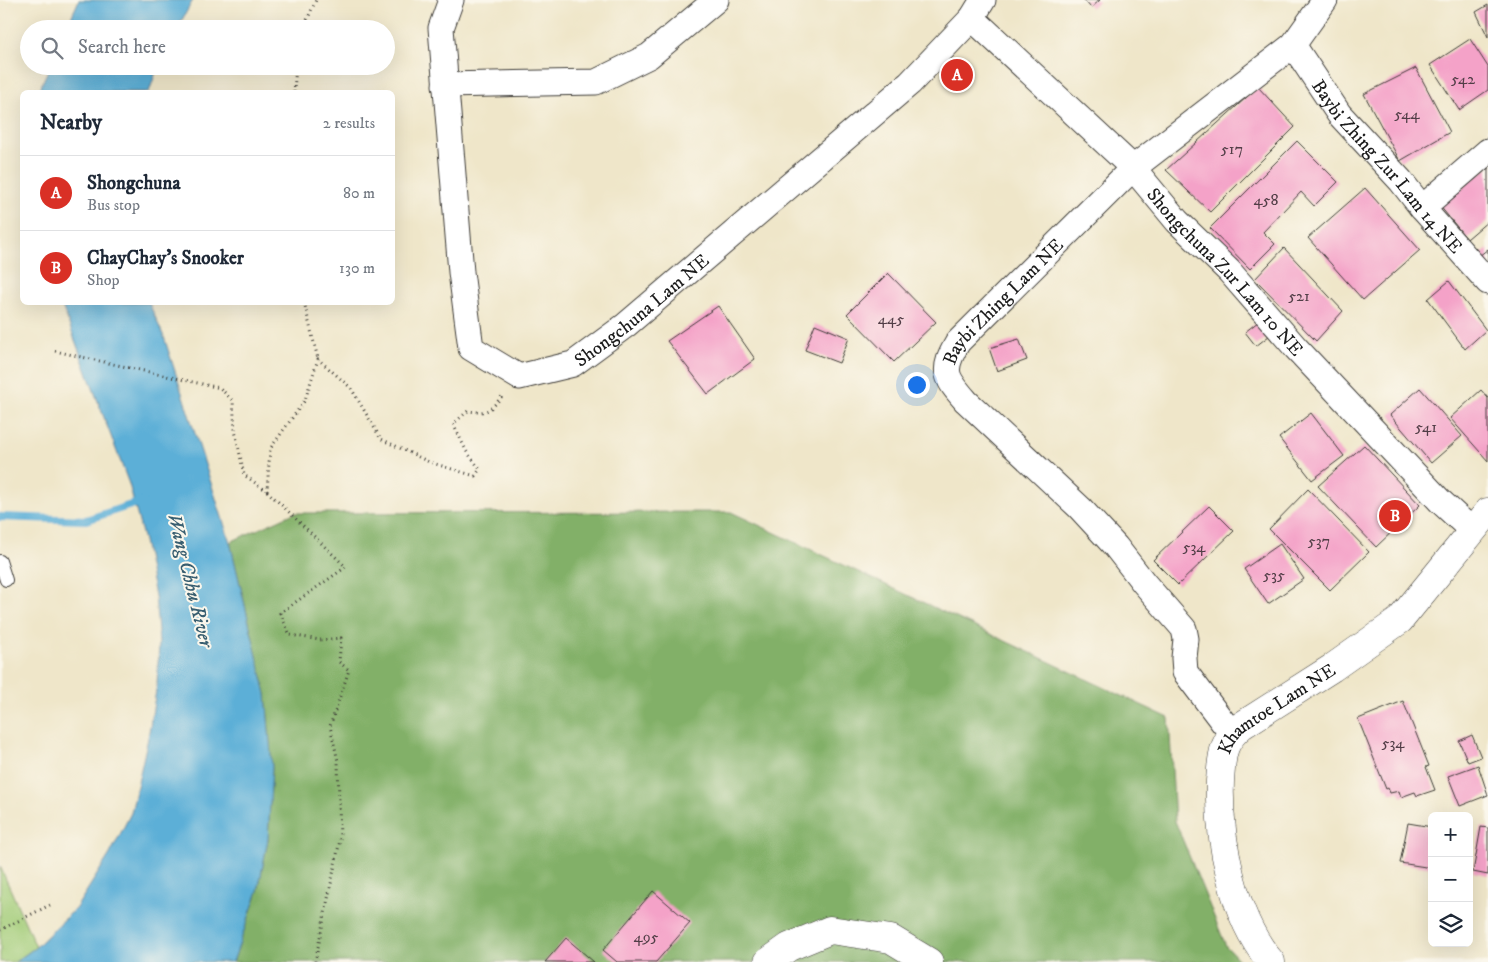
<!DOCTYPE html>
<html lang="en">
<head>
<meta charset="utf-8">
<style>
	:root { --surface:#fff; --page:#f6f6f7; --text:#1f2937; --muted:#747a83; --line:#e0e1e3; --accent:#d93025 }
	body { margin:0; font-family:"IM FELL DW Pica",serif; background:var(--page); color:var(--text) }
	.controls { position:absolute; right:15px; bottom:15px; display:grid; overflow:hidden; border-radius:8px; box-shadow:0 5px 20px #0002 }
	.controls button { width:45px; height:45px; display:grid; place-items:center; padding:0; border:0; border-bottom:1px solid var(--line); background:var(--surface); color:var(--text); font:25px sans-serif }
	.you { position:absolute; left:916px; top:384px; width:18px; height:18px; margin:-12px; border:4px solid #fff; border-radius:50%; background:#1a73e8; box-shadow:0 0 0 8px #1a73e833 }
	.badge { display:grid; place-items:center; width:32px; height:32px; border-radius:50%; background:var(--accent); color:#fff; font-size:16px; font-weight:700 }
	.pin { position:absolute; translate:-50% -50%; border:2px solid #fff; box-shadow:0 1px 5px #0006 }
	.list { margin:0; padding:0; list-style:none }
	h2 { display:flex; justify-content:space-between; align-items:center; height:65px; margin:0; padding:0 20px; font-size:21px }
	h2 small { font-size:16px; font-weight:400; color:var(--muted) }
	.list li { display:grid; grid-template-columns:32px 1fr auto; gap:15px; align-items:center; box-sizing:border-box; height:75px; padding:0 20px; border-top:1px solid var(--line) }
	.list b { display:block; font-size:19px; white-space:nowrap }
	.list p { margin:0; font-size:16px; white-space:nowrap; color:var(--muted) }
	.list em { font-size:16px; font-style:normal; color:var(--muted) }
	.icon { flex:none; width:28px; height:28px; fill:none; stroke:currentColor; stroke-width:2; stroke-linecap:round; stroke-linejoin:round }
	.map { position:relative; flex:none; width:1488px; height:962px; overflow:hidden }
	.search { position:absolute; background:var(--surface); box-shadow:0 5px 20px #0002; left:20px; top:20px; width:375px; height:55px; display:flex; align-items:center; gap:12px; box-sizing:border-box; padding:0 18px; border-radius:28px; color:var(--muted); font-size:19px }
	.panel { position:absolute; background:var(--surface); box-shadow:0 5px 20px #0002; left:20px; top:90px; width:375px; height:215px; border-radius:8px }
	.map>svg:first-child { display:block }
</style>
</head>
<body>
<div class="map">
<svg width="1488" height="962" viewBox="0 0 1488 962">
	<rect width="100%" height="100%" fill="#fbf7ec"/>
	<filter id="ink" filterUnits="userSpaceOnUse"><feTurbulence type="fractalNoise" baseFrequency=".02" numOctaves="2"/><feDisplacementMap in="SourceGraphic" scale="10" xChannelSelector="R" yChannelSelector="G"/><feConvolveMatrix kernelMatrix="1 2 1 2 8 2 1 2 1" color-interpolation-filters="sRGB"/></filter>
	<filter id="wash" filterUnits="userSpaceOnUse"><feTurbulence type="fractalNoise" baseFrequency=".0096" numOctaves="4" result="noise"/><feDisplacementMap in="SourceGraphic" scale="20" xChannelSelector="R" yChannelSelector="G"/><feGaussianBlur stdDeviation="1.12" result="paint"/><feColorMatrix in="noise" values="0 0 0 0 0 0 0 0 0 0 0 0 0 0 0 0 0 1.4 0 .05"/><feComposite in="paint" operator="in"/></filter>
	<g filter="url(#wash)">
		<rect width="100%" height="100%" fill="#efe6c9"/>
		<!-- green -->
		<path fill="#a3cc78" stroke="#60744a" d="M0 866 36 947 15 962H0Z"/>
		<!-- forest -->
		<path fill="#82b068" stroke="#4f6642" d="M731 512 1169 718 1175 821 1226 946 1241 962H233L258 891 268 839 272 768 266 694 230 542 294 513Z"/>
		<!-- water -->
		<path fill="#5bafd7" stroke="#3c667a" d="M79 0H193L177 29H66Z
			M50 66H158L149 92H38Z
			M61 303H149L164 337 230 542 266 694 272 767 268 839 258 891 233 962H15L36 947 76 908 110 854 131 813 148 738 157 685 159 642 155 596 144 541 129 484Z"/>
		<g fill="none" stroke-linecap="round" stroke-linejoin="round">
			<!-- stream -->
			<path stroke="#5bafd7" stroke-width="8" d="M0 517 86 520 143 501"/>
		</g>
		<g id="blocks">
			<!-- building -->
			<path fill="#f4a2c8" d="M1084 0H1100L1091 8Z
				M1488 5V37L1476 12Z
				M1470 39 1488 67V90L1459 110 1430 65Z
				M1416 68 1450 132 1400 161 1364 94Z
				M1258 87 1295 127 1210 212 1166 170Z
				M1297 141 1338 182 1314 206 1301 192 1263 232 1275 244 1250 269 1210 228Z
				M1488 167V221L1467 239 1439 205Z
				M1365 188 1420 250 1363 300 1308 238Z
				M1284 248 1343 311 1316 341 1255 279Z
				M1488 249V267L1479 256Z
				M888 273 936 322 894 362 847 314Z
				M1449 281 1486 330 1465 349 1428 299Z
				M718 306 755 359 708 394 667 341Z
				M1263 318 1274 332 1256 346 1245 332Z
				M815 324 849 338 839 363 805 350Z
				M1019 339 1027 360 997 371 989 348Z
				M1420 388 1462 436 1431 463 1390 415Z
				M1481 390 1488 398V461L1450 418Z
				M1311 413 1344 456 1312 480 1279 438Z
				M1364 445 1420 505 1376 547 1318 486Z
				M1308 489 1369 552 1330 590 1269 529Z
				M1209 506 1234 531 1178 585 1153 560Z
				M1280 544 1304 579 1268 604 1244 569Z
				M1403 701 1429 766 1426 767 1435 790 1417 796 1415 792 1401 797 1399 791 1390 793 1388 788 1386 789 1358 719Z
				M1472 735 1481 757 1468 762 1459 741Z
				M1478 765 1488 795 1460 806 1448 776Z
				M1408 823 1432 827V868L1400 863Z
				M1481 827 1488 828V875L1473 872Z
				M653 891 690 923 656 962H617L603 950Z
				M566 938 594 962H545Z"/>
		</g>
	</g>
	<g filter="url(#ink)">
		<use href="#blocks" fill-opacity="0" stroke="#3c3a36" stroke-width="1"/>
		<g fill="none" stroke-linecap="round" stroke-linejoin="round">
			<!-- lane casing -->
			<g stroke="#3c3a36" stroke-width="14">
				<path id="lane" d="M0 561 6 580"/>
			</g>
			<!-- street casing -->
			<g stroke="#3c3a36" stroke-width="27">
				<g id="street">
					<path id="s1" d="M451 0 441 28 461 272 471 348 519 377 573 364 626 325 910 83 972 18 983 0"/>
					<path id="s2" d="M972 18 1133 168 1177 221 1229 271 1296 348 1440 501 1465 524 1474 530"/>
					<path id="s3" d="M1293 45 1339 114 1401 181 1422 208 1488 282"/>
					<path d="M445 85 596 82 649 56 716 0"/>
					<path d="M1422 208 1488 151"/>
					<path id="s4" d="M1232 734 1185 672 1184 658 1186 639 1184 629 1144 583 1116 547 1080 508 966 401C945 377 941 371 958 342L1133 168 1293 45 1325 0"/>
				</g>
			</g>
			<!-- secondary casing -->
			<g stroke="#3c3a36" stroke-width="29">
				<g id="secondary">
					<path d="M768 962 789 947 830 930 891 939 929 962"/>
					<path id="s5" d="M1271 962C1233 918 1218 839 1220 781 1221 771 1221 758 1225 747 1228 739 1234 732 1241 726L1332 668 1400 620 1488 512"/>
				</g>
			</g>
			<!-- path -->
			<path stroke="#3c3a36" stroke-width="3" stroke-dasharray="1 4" stroke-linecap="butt" d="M303 29 316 0
				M294 92 296 66
				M304 302 318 359
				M55 351 220 388 233 401 235 430 244 475 267 491 270 449 305 400 318 359 351 388 381 439 429 462 475 476 480 469 467 452 453 424 468 411C489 414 490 410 503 395
				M267 491 346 567 280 613 290 635 320 640 341 638 339 662 349 670 330 726 338 761 340 840 315 962
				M0 930 50 905"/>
			<!-- lane -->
			<use href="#lane" stroke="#fff" stroke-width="12"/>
			<!-- street -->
			<use href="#street" stroke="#fff" stroke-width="25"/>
			<!-- secondary -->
			<use href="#secondary" stroke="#fff" stroke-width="28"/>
		</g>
	</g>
	<g text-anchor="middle" stroke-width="4" stroke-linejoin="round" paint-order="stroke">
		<!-- number labels -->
		<g font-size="16" fill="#523e47">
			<text x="1463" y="84">542</text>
			<text x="1407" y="119">544</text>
			<text x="1232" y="154">517</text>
			<text x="1266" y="205">458</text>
			<text x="1299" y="301">521</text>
			<text x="891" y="324">445</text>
			<text x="1426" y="432">541</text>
			<text x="1319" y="546">537</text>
			<text x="1194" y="552">534</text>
			<text x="1274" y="580">535</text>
			<text x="1393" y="748">534</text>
			<text x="646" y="942">495</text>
		</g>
		<!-- street labels -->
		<g font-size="19" fill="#1c1c1c" stroke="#fbf7ec">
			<text dy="7" stroke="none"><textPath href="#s3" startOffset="154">Baybi Zhing Zur Lam 14 NE</textPath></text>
			<text dy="7" stroke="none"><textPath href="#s2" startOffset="359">Shongchuna Zur Lam 10 NE</textPath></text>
			<text dy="7" stroke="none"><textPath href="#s4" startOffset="564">Baybi Zhing Lam NE</textPath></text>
			<text dy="7" stroke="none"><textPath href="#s1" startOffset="550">Shongchuna Lam NE</textPath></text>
			<text dy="7" stroke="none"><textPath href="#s5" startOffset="291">Khamtoe Lam NE</textPath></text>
		</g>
		<!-- water labels -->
		<g font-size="20" font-style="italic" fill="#385e70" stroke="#fbf7ec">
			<text transform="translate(191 580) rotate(76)" y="7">Wang Chhu River</text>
		</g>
	</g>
</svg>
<div class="controls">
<button>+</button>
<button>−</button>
<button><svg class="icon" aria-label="layers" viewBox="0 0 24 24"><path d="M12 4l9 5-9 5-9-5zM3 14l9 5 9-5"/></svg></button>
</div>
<div class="you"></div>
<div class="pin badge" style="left:957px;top:75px">A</div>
<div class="pin badge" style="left:1395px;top:516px">B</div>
<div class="search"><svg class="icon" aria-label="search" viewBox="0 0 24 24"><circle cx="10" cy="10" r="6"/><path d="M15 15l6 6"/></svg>Search here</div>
<section class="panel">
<h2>Nearby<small>2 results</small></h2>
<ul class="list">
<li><span class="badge">A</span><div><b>Shongchuna</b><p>Bus stop</p></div><em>80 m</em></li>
<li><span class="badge">B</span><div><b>ChayChay's Snooker</b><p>Shop</p></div><em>130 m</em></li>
</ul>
</section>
</div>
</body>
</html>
